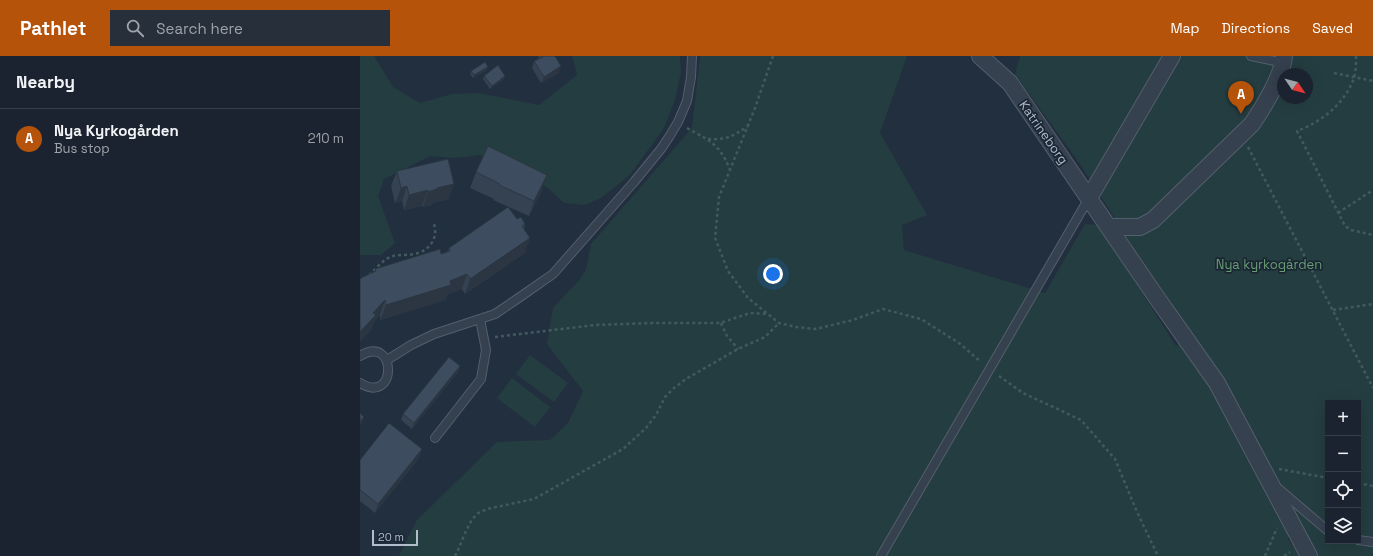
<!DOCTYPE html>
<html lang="en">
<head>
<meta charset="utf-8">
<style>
	:root { --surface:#1a232f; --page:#272f3b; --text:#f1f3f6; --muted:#9fa4aa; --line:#38404b; --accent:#b45309 }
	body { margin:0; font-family:"Space Grotesk",sans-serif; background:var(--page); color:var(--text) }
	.controls { position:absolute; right:12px; bottom:12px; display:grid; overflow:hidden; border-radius:0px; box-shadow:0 4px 16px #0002 }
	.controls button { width:36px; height:36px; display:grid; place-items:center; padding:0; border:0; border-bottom:1px solid var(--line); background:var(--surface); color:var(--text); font:20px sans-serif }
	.compass { position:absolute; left:917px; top:12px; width:36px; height:36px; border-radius:50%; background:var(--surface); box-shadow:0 4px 16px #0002; rotate:125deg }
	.scale { position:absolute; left:12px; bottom:10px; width:46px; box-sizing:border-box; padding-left:4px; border:2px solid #b2bcca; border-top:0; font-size:11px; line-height:14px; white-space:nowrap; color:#b2bcca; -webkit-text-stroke:3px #1b2634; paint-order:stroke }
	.you { position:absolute; left:413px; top:218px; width:14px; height:14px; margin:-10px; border:3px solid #fff; border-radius:50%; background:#1a73e8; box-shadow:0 0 0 6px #1a73e833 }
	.badge { display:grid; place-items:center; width:26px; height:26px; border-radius:50%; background:var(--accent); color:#fff; font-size:13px; font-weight:700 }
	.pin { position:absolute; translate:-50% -33px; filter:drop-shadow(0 1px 2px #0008) }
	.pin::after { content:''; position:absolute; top:21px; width:14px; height:12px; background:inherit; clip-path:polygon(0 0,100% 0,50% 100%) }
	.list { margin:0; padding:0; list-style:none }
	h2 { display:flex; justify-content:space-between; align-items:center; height:52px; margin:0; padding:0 16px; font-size:17px }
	h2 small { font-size:13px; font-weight:400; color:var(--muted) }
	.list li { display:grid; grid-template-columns:26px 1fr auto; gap:12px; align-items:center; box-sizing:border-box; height:60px; padding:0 16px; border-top:1px solid var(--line) }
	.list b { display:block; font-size:15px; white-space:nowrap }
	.list p { margin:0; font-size:13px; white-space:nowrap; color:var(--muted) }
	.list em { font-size:13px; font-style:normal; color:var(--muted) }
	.icon { flex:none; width:22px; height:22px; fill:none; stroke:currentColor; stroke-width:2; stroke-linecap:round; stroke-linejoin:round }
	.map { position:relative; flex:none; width:1013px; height:500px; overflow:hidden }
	header { display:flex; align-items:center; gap:24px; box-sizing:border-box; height:56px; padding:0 20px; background:var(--accent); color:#fff }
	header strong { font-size:19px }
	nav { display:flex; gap:22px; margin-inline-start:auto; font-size:14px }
	.search { width:280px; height:36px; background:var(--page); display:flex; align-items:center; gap:10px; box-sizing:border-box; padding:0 14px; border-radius:0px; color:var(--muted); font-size:15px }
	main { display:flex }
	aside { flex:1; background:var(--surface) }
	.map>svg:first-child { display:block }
</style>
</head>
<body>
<header>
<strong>Pathlet</strong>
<div class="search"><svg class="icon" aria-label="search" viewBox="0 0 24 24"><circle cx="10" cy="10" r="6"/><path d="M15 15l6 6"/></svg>Search here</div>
<nav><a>Map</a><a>Directions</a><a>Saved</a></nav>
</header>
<main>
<aside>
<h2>Nearby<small></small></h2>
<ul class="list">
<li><span class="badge">A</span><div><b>Nya Kyrkogården</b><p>Bus stop</p></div><em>210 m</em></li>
</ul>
</aside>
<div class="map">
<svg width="1013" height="500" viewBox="0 0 1013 500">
	<rect width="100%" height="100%" fill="#222f3f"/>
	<!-- green -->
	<path fill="#243d40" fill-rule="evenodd" d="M0 0H14L33 31 60 47 92 38 119 37 179 49 217 19 212 0H320L321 16 315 44 304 72 270 119 241 142 225 149 204 147 189 133 158 114 121 99 95 102 70 100 24 123 18 140 35 187 21 199H0Z
		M340 0H547L520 77 567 159 542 169 544 194 685 237 725 168 739 169 816 290 832 278 775 194 720 108 655 18 660 0H1013V500H955L941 476 927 482 940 500H39L57 464 137 386 190 384 208 367 223 335 187 288 193 252 221 222 226 213 231 188 332 72ZM923 18H947V42H923ZM968 347H998V485H968Z
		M170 299 208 327 194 346 156 318Z
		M152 322 190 351 175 371 137 342Z"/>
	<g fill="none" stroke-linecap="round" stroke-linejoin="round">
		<!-- service casing -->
		<g stroke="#545f6d" stroke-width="10">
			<path id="service" d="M891 0 924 7
				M0 300C37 277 38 350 0 327
				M27 304 51 289 74 278 135 258 160 241 193 218 274 126 301 93 309 81 318 66 327 45 331 21 332 0
				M75 382 121 323 126 294 120 263
				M919 433 968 475
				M998 484 1013 486
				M521 500 729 142"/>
		</g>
		<!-- minor casing -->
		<g stroke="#545f6d" stroke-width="18">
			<path id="minor" d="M620 0 650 27 797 242 857 327 949 500
				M729 142 812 0
				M749 171H780L793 164 892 68C903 52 923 19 924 0"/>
		</g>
		<!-- path -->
		<path stroke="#425a5d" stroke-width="2.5" stroke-dasharray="3 3" stroke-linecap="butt" d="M413 0 395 52 359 141 355 182 368 215 388 242 419 267 436 271 456 273 493 264 523 253 561 263 599 287 621 306
			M996 0C996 9 996 19 992 27 982 50 959 67 937 75L985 170 991 174 1013 179
			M974 17 1013 25
			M327 72C350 85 360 88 370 114
			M348 83C367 84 373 80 388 70
			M888 91 1013 332
			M978 157 1013 134
			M9 219C16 213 24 202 33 200 41 198 50 200 58 197 71 193 78 181 74 168
			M973 254 1013 248
			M361 267 367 280 378 293
			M135 281 235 269 293 267H360L390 257 406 258
			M639 320 663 337 721 364 755 403 777 456 798 500
			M919 413 968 422
			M998 427 1013 430
			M95 500C101 489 107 468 116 459 119 456 123 455 127 453L174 443 263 393 286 372 296 359 305 341 314 332 326 323 378 293 405 281 419 267
			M905 500 917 472
			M924 500 930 496"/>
		<!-- service -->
		<use href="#service" stroke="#36414f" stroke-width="8"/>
		<!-- minor -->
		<use href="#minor" stroke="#36414f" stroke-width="16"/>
	</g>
	<!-- wall -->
	<path fill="#344252" d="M179 0H195L199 17 181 27 172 12 174 5 178 3V2Z
		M127 14 113 22 110 18 111 15Z
		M124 20H145L144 23 130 33 123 23Z
		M37 115 89 143 73 147 72 149 63 151 62 150 44 154 42 145 35 147 31 130Z
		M116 116 182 134 169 160 133 144 134 143 110 132Z
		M157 163 165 168 164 173 165 197 105 238 102 233 88 238 85 244 20 264V259L14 265 11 274 0 285V223L14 216 15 213 87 196 89 192Z
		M100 310 98 316 52 373 41 364 43 358Z
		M59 402 15 457 0 445V404Z"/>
	<!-- shaded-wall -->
	<path fill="#2b3642" d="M201 10 199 17 181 27 184 21Z
		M128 11 127 14 113 22 114 19Z
		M145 20 144 23 130 33 132 30Z
		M187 119 182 134 169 160 174 145Z
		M94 128 89 143 73 147 72 149 63 151 68 136 77 132Z
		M47 130 42 145 35 147 41 132Z
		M68 134 62 150 44 154 49 139Z
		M170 182 165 197 105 238 110 223Z
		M107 218 102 233 88 238 85 244 20 264 26 249 90 225Z
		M25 244 20 259 14 265 11 274 0 285V276L13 257Z
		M100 310 98 316 52 373 54 367Z
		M4 361 2 367 0 369V365Z
		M62 393 59 402 15 457 18 448Z"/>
	<!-- building -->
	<path fill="#3d4d5f" stroke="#2b3642" d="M182 0H195L201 10 184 21 174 5 183 1Z
		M125 6 128 11 114 19 111 15Z
		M138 9 145 20 132 30 124 20Z
		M128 90 187 119 174 145 139 129 140 128 116 116Z
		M88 103 94 128 77 132V133L68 136V134L49 139 47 130 41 132 37 115Z
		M148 151 157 163 161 161 165 168 162 170 170 182 110 223 107 218 90 225 91 229 26 249 25 244 13 257 16 259 0 276V223L3 221 16 215 15 213 80 193 81 198 90 195 89 192Z
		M89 301 100 310 54 367 43 358Z
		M0 357 4 361 0 365Z
		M29 367 62 393 18 448 0 434V404Z"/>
	<g text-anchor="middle" stroke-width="3.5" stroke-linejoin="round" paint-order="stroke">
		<!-- street labels -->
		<g font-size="13" fill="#b2bcca" stroke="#1b2634">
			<text transform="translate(684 76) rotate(55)" y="5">Katrineborg</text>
		</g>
		<!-- park labels -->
		<g font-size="13" fill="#679d73" stroke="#1b2634">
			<text x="909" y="213">Nya kyrkogården</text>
		</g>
	</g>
</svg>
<div class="controls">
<button>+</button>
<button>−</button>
<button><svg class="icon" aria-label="locate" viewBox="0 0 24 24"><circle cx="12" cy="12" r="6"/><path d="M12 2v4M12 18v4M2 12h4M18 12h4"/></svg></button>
<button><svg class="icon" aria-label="layers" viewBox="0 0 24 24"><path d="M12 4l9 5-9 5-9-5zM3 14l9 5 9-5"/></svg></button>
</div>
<svg class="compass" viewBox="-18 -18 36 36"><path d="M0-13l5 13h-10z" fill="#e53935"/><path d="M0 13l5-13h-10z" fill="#9fa4aa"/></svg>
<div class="scale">20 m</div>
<div class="you"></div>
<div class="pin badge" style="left:881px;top:58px">A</div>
</div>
</main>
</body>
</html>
